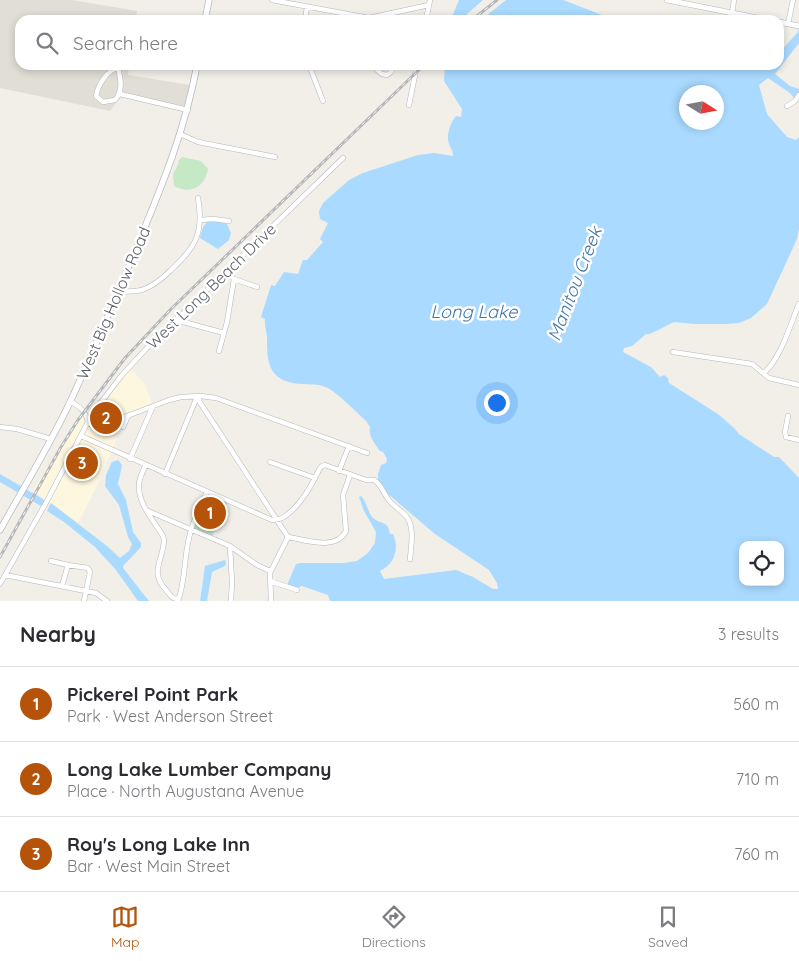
<!DOCTYPE html>
<html lang="en">
<head>
<meta charset="utf-8">
<style>
	:root { --surface:#fff; --page:#f7f7f7; --text:#2b2b33; --muted:#7c7c81; --line:#e1e1e2; --accent:#b45309 }
	body { margin:0; font-family:Quicksand,sans-serif; background:var(--page); color:var(--text) }
	.controls { position:absolute; right:15px; bottom:15px; display:grid; overflow:hidden; border-radius:10px; box-shadow:0 2px 8px #0003 }
	.controls button { width:45px; height:45px; display:grid; place-items:center; padding:0; border:0; border-bottom:1px solid var(--line); background:var(--surface); color:var(--text); font:25px sans-serif }
	.compass { position:absolute; left:679px; top:85px; width:45px; height:45px; border-radius:50%; background:var(--surface); box-shadow:0 2px 8px #0003; rotate:101deg }
	.you { position:absolute; left:496px; top:402px; width:18px; height:18px; margin:-12px; border:4px solid #fff; border-radius:50%; background:#1a73e8; box-shadow:0 0 0 8px #1a73e833 }
	.badge { display:grid; place-items:center; width:32px; height:32px; border-radius:50%; background:var(--accent); color:#fff; font-size:16px; font-weight:700 }
	.pin { position:absolute; translate:-50% -50%; border:2px solid #fff; box-shadow:0 1px 5px #0006 }
	.list { margin:0; padding:0; list-style:none }
	h2 { display:flex; justify-content:space-between; align-items:center; height:65px; margin:0; padding:0 20px; font-size:21px }
	h2 small { font-size:16px; font-weight:400; color:var(--muted) }
	.list li { display:grid; grid-template-columns:32px 1fr auto; gap:15px; align-items:center; box-sizing:border-box; height:75px; padding:0 20px; border-top:1px solid var(--line) }
	.list b { display:block; font-size:19px; white-space:nowrap }
	.list p { margin:0; font-size:16px; white-space:nowrap; color:var(--muted) }
	.list em { font-size:16px; font-style:normal; color:var(--muted) }
	.icon { flex:none; width:28px; height:28px; fill:none; stroke:currentColor; stroke-width:2; stroke-linecap:round; stroke-linejoin:round }
	.map { position:relative; flex:none; width:799px; height:601px; overflow:hidden }
	.search { position:absolute; background:var(--surface); box-shadow:0 2px 8px #0003; left:15px; right:15px; top:15px; height:55px; display:flex; align-items:center; gap:12px; box-sizing:border-box; padding:0 18px; border-radius:15px; color:var(--muted); font-size:19px }
	.sheet { height:290px; background:var(--surface) }
	nav { display:flex; justify-content:space-around; align-items:center; box-sizing:border-box; height:70px; border-top:1px solid var(--line); background:var(--surface); font-size:14px; color:var(--muted) }
	nav a { display:grid; justify-items:center; gap:2px }
	nav .on { color:var(--accent) }
	.map>svg:first-child { display:block }
</style>
</head>
<body>
<div class="map">
<svg width="799" height="601" viewBox="0 0 799 601">
	<rect width="100%" height="100%" fill="#f1efe8"/>
	<!-- commercial -->
	<path fill="#fef7e0" d="M129 368 144 383 153 406 109 423 105 432 117 438 96 488 78 523 33 491 85 406 92 414Z"/>
	<!-- education -->
	<path fill="#e1ded6" d="M0 0H72L137 11 136 20H20V65H129L128 75 190 85 183 112 121 97 110 111 0 88Z"/>
	<!-- green -->
	<path fill="#c5e8c5" d="M182 157 201 161 208 169C205 187 191 195 174 186L173 174 179 163 178 161Z
		M207 492 228 501 211 538 191 530Z"/>
	<!-- water -->
	<path fill="#aadaff" fill-rule="evenodd" d="M459 0H483L460 20H448L452 17Z
		M506 0H563L615 20H481Z
		M799 27V43L775 74 790 86 799 89V99L794 98 790 93 768 78 759 85 767 114 787 137 796 140 799 137V229L797 239 767 304 751 318 739 323 727 324H694L674 322 650 334H646L632 346 624 348 623 352 651 367 660 377 664 375 668 378 669 383 718 414 734 428 739 434 774 457H779L799 478V601H330L328 595 302 586 295 589 287 585 296 564 300 563H344L357 561 368 553 375 543 376 532 364 511 359 497 361 496C367 502 367 511 373 518 381 525 388 520 390 534H393C400 549 394 564 380 571L384 579 456 570 473 577 493 589H498L497 583 489 570 435 534 388 494 378 480V474L381 465 386 463 387 459 383 452 380 451C375 444 368 436 370 427L366 421C355 411 340 395 328 388 316 382 302 386 289 382 267 376 267 357 267 338 267 331 264 326 265 319L261 317 271 285 275 286 284 272 298 274 303 260H307L323 242 320 239 328 223 320 219 319 211 323 203 349 180 363 173 418 155 434 153 453 156C453 150 451 149 449 144 446 136 450 123 456 116L461 117 462 109 444 81 445 65H779V53L798 32ZM686 92H716V122H686ZM743 545H780V582H743Z
		M217 221 227 224 231 233 229 240 218 249 200 238 203 227 207 222Z
		M118 460 122 465 118 484 126 500 133 532 141 543V547L123 566V568L149 601H138L116 570 95 547 64 522 47 511 51 503 107 546 120 558 129 551 132 544 128 537 119 505 105 486 106 475 112 462Z
		M225 560 226 563 225 566 212 572 207 601H200L205 566Z"/>
	<g fill="none" stroke-linecap="round" stroke-linejoin="round">
		<!-- river -->
		<path stroke="#aadaff" stroke-width="7" d="M0 478 41 502"/>
		<!-- minor casing -->
		<g stroke="#b5b8bc" stroke-width="5.5">
			<path id="minor" d="M272 0 369 18 429 5
				M732 13 734 0
				M305 20 307 7
				M426 20 430 0
				M788 24 793 0
				M309 65 323 101
				M118 68C121 80 123 91 115 100L103 102 96 96C98 85 107 70 118 68Z
				M377 70 382 74 387 75 391 72 394 65
				M120 94 188 110
				M409 105 417 65
				M787 106 795 101 799 95
				M180 134 198 142 275 157
				M200 220 213 219 229 221
				M226 271 234 279 257 287
				M118 292C126 291 134 292 142 290 153 286 162 279 171 270 196 247 204 233 198 198
				M176 320 224 333
				M219 351 227 322 234 279
				M673 352 752 364 769 378 799 385
				M764 373C781 358 790 325 799 304
				M198 396 199 401 288 537
				M70 401C80 407 86 411 88 423L92 425 101 426 169 400 181 397 201 396 216 398 367 453
				M788 416 785 432 786 437 799 440
				M0 427 17 429 51 439
				M123 427 128 416
				M81 436 272 520C289 522 307 493 314 480 317 474 318 470 322 466L325 465 366 480H374C381 484 383 492 388 499 393 506 401 510 406 516 415 526 411 546 410 559
				M130 459 153 406
				M270 462 315 478
				M145 466C143 472 139 478 139 485 138 504 154 521 163 536L164 540C163 562 149 571 166 590 170 595 172 599 178 599
				M339 471 349 446
				M165 474 197 397
				M148 511 230 546 257 565 270 571
				M288 537C306 540 336 551 346 531L343 495 350 475
				M230 546 232 582 231 601
				M51 561 68 565
				M5 575 96 593 107 601
				M270 581 297 590
				M0 584 47 501 92 414 122 375 146 349 343 158
				M62 586 68 565 88 568 90 572 84 601
				M178 601C185 583 184 562 188 543 191 525 199 509 207 492
				M271 601 270 573 288 537"/>
		</g>
		<!-- tertiary casing -->
		<g stroke="#b5b8bc" stroke-width="6">
			<path id="tertiary" d="M667 0 768 20
				M779 22 799 26"/>
		</g>
		<!-- secondary casing -->
		<g stroke="#b6babf" stroke-width="7">
			<path id="secondary" d="M205 20 209 0
				M0 530C24 487 50 445 71 400 92 355 111 308 131 261 158 195 184 136 197 65"/>
		</g>
		<!-- minor -->
		<use href="#minor" stroke="#fff" stroke-width="4.5"/>
		<!-- tertiary -->
		<use href="#tertiary" stroke="#fff" stroke-width="5"/>
		<!-- secondary -->
		<use href="#secondary" stroke="#fff" stroke-width="5.5"/>
		<!-- rail casing -->
		<g stroke="#b6b7b8" stroke-width="3">
			<path id="rail" d="M472 20 497 0
				M0 557 61 447 78 420 125 358 171 309 424 65"/>
		</g>
		<!-- rail -->
		<use href="#rail" stroke="#fff" stroke-width="1" stroke-dasharray="4" stroke-linecap="butt"/>
	</g>
	<g text-anchor="middle" stroke-width="5" stroke-linejoin="round" paint-order="stroke">
		<!-- street labels -->
		<g font-size="16" fill="#5f6368" stroke="#fff">
			<text transform="translate(211 286) rotate(-44)" y="6">West Long Beach Drive</text>
			<text transform="translate(113 303) rotate(-67)" y="6">West Big Hollow Road</text>
		</g>
		<!-- water labels -->
		<g font-size="18" font-style="italic" fill="#4174aa" stroke="#fff">
			<text transform="translate(575 284) rotate(-69)" y="6">Manitou Creek</text>
			<text x="474" y="318">Long Lake</text>
		</g>
	</g>
</svg>
<div class="controls">
<button><svg class="icon" aria-label="locate" viewBox="0 0 24 24"><circle cx="12" cy="12" r="6"/><path d="M12 2v4M12 18v4M2 12h4M18 12h4"/></svg></button>
</div>
<svg class="compass" viewBox="-18 -18 36 36"><path d="M0-13l5 13h-10z" fill="#e53935"/><path d="M0 13l5-13h-10z" fill="#7c7c81"/></svg>
<div class="you"></div>
<div class="pin badge" style="left:210px;top:513px">1</div>
<div class="pin badge" style="left:106px;top:418px">2</div>
<div class="pin badge" style="left:82px;top:463px">3</div>
<div class="search"><svg class="icon" aria-label="search" viewBox="0 0 24 24"><circle cx="10" cy="10" r="6"/><path d="M15 15l6 6"/></svg>Search here</div>
</div>
<section class="sheet">
<h2>Nearby<small>3 results</small></h2>
<ul class="list">
<li><span class="badge">1</span><div><b>Pickerel Point Park</b><p>Park · West Anderson Street</p></div><em>560 m</em></li>
<li><span class="badge">2</span><div><b>Long Lake Lumber Company</b><p>Place · North Augustana Avenue</p></div><em>710 m</em></li>
<li><span class="badge">3</span><div><b>Roy's Long Lake Inn</b><p>Bar · West Main Street</p></div><em>760 m</em></li>
</ul>
</section>
<nav>
<a class="on"><svg class="icon" aria-label="map" viewBox="0 0 24 24"><path d="M3 6l6-2 6 2 6-2v14l-6 2-6-2-6 2zM9 4v14M15 6v14"/></svg>Map</a>
<a><svg class="icon" aria-label="directions" viewBox="0 0 24 24"><path d="M12 3l9 9-9 9-9-9zM9 14v-3h6M13 9l2 2-2 2"/></svg>Directions</a>
<a><svg class="icon" aria-label="saved" viewBox="0 0 24 24"><path d="M7 4h10v16l-5-4-5 4z"/></svg>Saved</a>
</nav>
</body>
</html>
